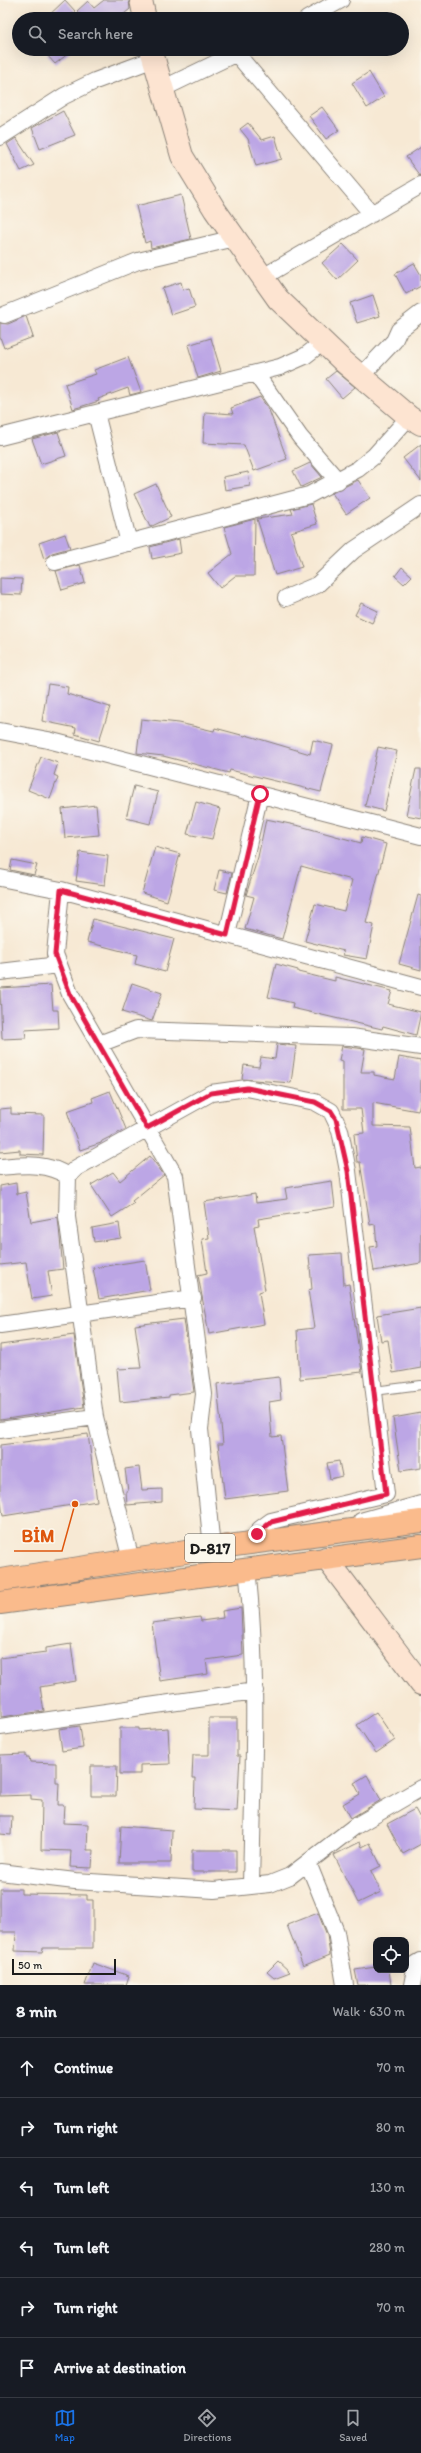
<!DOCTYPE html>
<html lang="en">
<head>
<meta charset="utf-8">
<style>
	:root { --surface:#171b24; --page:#20242c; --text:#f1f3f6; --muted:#9ea1a6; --line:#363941; --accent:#1a73e8 }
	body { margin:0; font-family:Itim,sans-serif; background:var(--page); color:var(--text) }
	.controls { position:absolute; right:12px; bottom:12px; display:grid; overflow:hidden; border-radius:8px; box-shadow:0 4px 16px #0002 }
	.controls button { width:36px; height:36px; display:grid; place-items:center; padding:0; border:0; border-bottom:1px solid var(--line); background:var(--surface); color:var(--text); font:20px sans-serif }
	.scale { position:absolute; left:12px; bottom:10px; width:104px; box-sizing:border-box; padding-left:4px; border:2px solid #1c1c1c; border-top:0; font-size:11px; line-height:14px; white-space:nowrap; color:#1c1c1c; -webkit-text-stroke:3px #fbf7ec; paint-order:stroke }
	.stop { position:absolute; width:12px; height:12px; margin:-9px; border:3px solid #e11d48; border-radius:50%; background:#fff }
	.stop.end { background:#e11d48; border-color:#fff; box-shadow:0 1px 4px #0008 }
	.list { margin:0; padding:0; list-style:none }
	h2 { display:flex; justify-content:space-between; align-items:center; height:52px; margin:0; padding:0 16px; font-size:17px }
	h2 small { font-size:13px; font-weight:400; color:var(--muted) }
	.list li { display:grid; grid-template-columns:26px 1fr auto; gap:12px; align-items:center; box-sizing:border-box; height:60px; padding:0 16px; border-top:1px solid var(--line) }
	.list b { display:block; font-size:15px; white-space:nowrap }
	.list em { font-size:13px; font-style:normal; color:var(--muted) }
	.icon { flex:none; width:22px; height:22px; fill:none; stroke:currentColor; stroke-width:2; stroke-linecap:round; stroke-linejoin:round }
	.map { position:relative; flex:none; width:421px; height:1985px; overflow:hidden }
	.search { position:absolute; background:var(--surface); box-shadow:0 4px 16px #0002; left:12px; right:12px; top:12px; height:44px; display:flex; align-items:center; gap:10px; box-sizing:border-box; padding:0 14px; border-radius:22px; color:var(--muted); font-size:15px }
	.sheet { height:412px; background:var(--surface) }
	nav { display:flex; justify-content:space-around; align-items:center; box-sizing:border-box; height:56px; border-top:1px solid var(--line); background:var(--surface); font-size:11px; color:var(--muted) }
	nav a { display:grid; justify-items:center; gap:2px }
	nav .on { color:var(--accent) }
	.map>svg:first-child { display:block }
</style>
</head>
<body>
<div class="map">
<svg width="421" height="1985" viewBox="0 0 421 1985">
	<rect width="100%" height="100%" fill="#fbf7ec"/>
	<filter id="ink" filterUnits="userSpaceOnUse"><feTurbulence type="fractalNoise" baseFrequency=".025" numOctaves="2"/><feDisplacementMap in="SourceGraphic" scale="8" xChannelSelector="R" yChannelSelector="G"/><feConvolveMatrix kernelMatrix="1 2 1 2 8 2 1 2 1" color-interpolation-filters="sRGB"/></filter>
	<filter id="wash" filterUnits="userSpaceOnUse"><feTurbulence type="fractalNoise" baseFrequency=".012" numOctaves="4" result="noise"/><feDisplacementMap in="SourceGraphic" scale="16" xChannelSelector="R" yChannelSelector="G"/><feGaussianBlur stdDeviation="0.9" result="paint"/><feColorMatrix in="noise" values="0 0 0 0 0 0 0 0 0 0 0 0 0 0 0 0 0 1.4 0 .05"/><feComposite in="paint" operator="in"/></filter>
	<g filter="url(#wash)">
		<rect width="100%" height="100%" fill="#f7e9d4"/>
		<g id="blocks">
			<!-- building -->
			<path fill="#bca6e5" d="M65 0 75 11 67 19H45Z
				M104 0H129L130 9 118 19H81L83 17 77 11 88 1 94 8Z
				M54 49H74L55 64 47 55Z
				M369 72 384 97 367 108 352 83Z
				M322 107 339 130 326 139 309 116Z
				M63 111 75 135 40 149 32 128Z
				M248 123 262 140 275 136 282 159 256 166 248 139 240 129Z
				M16 138 34 165 21 171 7 144Z
				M421 147V176H420L406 157Z
				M181 195 191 239 151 248 150 241 145 243 136 206Z
				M343 244 358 260 337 280 322 263Z
				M414 263 421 275V286L406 294 395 274Z
				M181 282 183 290 189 288 195 307 171 315 162 288Z
				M373 295 380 316 357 323 350 303Z
				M26 316 33 337 4 348 0 337V323L8 324Z
				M211 338 221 371 198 378 188 345Z
				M128 357 141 392 130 395 128 388 98 399 99 401 73 409 65 384 96 374 94 370Z
				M336 371 355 387 342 398 326 379Z
				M260 397 269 410 287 459 254 471 244 445 203 443 205 412 233 414 231 408Z
				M58 432 66 456 41 464 32 439Z
				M421 444V481L403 458Z
				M310 463 322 477 301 487 293 471Z
				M248 472 250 486 225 490 223 477Z
				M358 480 370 498 346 514 332 493Z
				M156 484 171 517 150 527 134 494Z
				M311 504 317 524 291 532 302 567 275 575 257 519 293 514 291 509Z
				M255 519 254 576H235L220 588 208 573 232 554 224 527Z
				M65 534 70 548 52 553 44 559 39 543Z
				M179 539 181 553 152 559 150 547Z
				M80 565 85 583 62 590 56 571Z
				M402 567 412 576 404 584 395 576Z
				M0 578 22 579 21 595 0 594Z
				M361 603 378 611 372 623 355 615Z
				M48 684 68 687 67 694 110 707 99 741 75 734 76 728 42 721Z
				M141 719 179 723 214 731 215 728 245 736 246 735 310 754 313 740 333 745 321 792 230 770 229 773 163 756 137 753Z
				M378 747 397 751 384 811 365 806Z
				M41 757 58 763 54 775 58 777 50 799 28 790Z
				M416 769H421V818L406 815Z
				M134 786 158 792 150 824 126 818Z
				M196 802 220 809 212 839 187 834Z
				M96 805 99 835 65 838 62 809Z
				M266 819 300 826 361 843 362 837 386 844 366 923 374 925 367 959 343 955 344 951 305 941 315 904 344 911 352 880 301 866 282 939 245 929 254 897 246 895 258 857Z
				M155 847 180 854 167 901 142 893Z
				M80 852 108 856 105 885 76 881Z
				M12 860 37 865 34 875 10 870Z
				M219 870 232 873 227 893 214 890Z
				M418 895 421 896V970L399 964Z
				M93 919 174 939 165 972 135 964 137 955 87 942Z
				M276 964 298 970V972L335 981V977L392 991 388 1004 421 1012 416 1035 383 1026 382 1029 292 1008 293 1003 268 997Z
				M132 983 162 993 152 1021 122 1012Z
				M51 985 53 1010H58L59 1028 25 1030 26 1038 2 1039 0 988Z
				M277 1044 296 1046 291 1083 242 1079 244 1065 259 1067 261 1057 275 1059Z
				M342 1046 365 1049 361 1072H374V1075L395 1079 399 1057 421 1061V1097L418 1111 373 1103V1126L410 1127 415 1168 421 1167V1263L374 1271 370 1247 377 1246 375 1224 370 1225 360 1162H357L354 1134 364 1133 361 1109H343V1061L339 1060Z
				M110 1091 126 1129 102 1141 101 1143 80 1150 67 1111 93 1102 92 1098Z
				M11 1108V1114L44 1115 43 1155 20 1154V1150L0 1152V1109Z
				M150 1156 164 1175 132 1201 134 1203 112 1217 91 1185 113 1172 120 1181Z
				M332 1181 335 1207 258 1219 259 1225 254 1226 265 1290 259 1292 264 1324 209 1334 198 1275 207 1273 202 1239 209 1238 204 1202 255 1194 256 1203 287 1199 285 1188Z
				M16 1183 17 1194 26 1192 31 1222 58 1217 63 1269 48 1271 52 1296 32 1299 26 1262 0 1265V1186Z
				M119 1223 121 1238 94 1242 92 1228Z
				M342 1253 344 1285 349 1284 362 1372 300 1379 297 1330 314 1328 308 1290 312 1289 309 1255Z
				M145 1260 150 1290 99 1299 93 1268Z
				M421 1308V1368L393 1373 388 1340 381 1341 377 1315Z
				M184 1319 194 1392 169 1395V1397L120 1402 117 1369 141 1368 135 1325Z
				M74 1335 84 1407 0 1420V1345Z
				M279 1377 281 1400 269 1402 272 1437 281 1436 288 1491 225 1499 218 1444H223L217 1384Z
				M421 1413V1468L401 1471 393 1418Z
				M88 1434 97 1501 3 1516 0 1494V1445Z
				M339 1461 342 1476 330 1479 327 1463Z
				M139 1467 142 1490 162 1489V1502L127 1505 126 1491H128L125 1469Z
				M241 1608 243 1655 206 1660 208 1674 160 1681 152 1623 200 1617 201 1621 223 1618 222 1611Z
				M71 1644 76 1681 40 1687 44 1711 1 1717 0 1658 46 1652V1648Z
				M376 1712 395 1740 376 1753 357 1725Z
				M209 1718H237V1756H240L237 1811 194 1809 195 1778H192L193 1755H209Z
				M80 1726 83 1748 62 1751 59 1729Z
				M120 1728H139V1730L168 1728 170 1764 140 1765V1774H120Z
				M26 1754V1757H29L30 1762 56 1763V1783H59L58 1805H64L63 1823 88 1824 87 1850H93L92 1868 70 1867 71 1851 41 1850 42 1800 31 1799V1795L0 1796V1755Z
				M91 1766H117L116 1796H91Z
				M367 1775 381 1800 351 1818 343 1804 360 1794 354 1783Z
				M415 1809 421 1820V1844L403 1854 387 1824Z
				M0 1816H12L11 1835 0 1834Z
				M121 1826 172 1830 171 1863H119Z
				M360 1842 362 1847 370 1843 381 1866 371 1871 381 1892 358 1903 334 1855Z
				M192 1850H236V1872H192Z
				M0 1889H21V1894L87 1895V1900H93V1948H43L42 1952 15 1951 16 1932H0Z
				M318 1913 327 1935 330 1955 303 1966 287 1925Z
				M278 1961 290 1972 274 1978 267 1972Z
				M93 1963 129 1976 126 1985H85Z
				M376 1967V1970H389L391 1985H358L355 1970Z"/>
		</g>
	</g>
	<g filter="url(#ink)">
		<use href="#blocks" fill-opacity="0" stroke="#8a8278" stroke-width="1"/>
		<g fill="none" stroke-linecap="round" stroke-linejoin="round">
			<!-- lane casing -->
			<g stroke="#8a8278" stroke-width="10">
				<path id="lane" d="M374 1391 421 1385"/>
			</g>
			<!-- street casing -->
			<g stroke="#8a8278" stroke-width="18">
				<path id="street" d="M307 19 341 0
					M236 53 372 214
					M162 89 245 49
					M0 137 64 96 95 81 154 59
					M263 277 421 185
					M4 315 138 261 235 238
					M256 374 300 437 338 481
					M361 376 394 341 399 330 421 313
					M96 413 129 543
					M0 437 280 367 305 356 323 342
					M55 562 309 495 358 469 374 456 409 417
					M286 598 317 585 354 550 421 505
					M0 731 48 740 421 836
					M0 878 61 890 421 987
					M61 890 55 954 70 994 175 1176 204 1394 200 1429 212 1548
					M227 935 260 794
					M0 972 59 965
					M99 1044 136 1030 351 1037 421 1047
					M0 1167C24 1165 46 1162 68 1176
					M0 1325 193 1298
					M0 1430 95 1417
					M361 1521 421 1504
					M131 1560 95 1417 67 1217 68 1176 76 1168 211 1093 247 1088 315 1102 331 1111 340 1130 348 1171 386 1494 271 1521 260 1529 255 1542
					M247 1569C259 1674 253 1780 251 1886
					M0 1727 255 1691
					M308 1863 336 1932 345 1985
					M0 1872 75 1881 214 1890 270 1884 290 1876 354 1827 421 1788
					M412 1985 416 1964 421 1961"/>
			</g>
			<!-- secondary casing -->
			<g stroke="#8a8278" stroke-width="24">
				<path id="secondary" d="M141 0 145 19
					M151 49 182 156 215 210 278 299 344 362 409 417 421 424
					M326 1558 421 1684"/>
			</g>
			<!-- highway casing -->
			<g stroke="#8a8278" stroke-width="24">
				<path id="highway" d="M0 1580 212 1548 421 1521
					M0 1603 421 1546"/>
			</g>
			<!-- lane -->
			<use href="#lane" stroke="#fff" stroke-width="8"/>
			<!-- street -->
			<use href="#street" stroke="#fff" stroke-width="16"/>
			<!-- secondary -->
			<use href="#secondary" stroke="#fde4d1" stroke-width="22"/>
			<!-- highway -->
			<use href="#highway" stroke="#fabb8c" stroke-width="22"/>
		</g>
	</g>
	<g fill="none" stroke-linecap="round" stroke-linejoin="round" filter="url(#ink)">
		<!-- route -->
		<path stroke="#e11d48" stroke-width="5" d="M257 1534 271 1522 386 1494 348 1171 336 1119 331 1111 315 1102 247 1088 211 1093 147 1128 70 994 55 954 61 890 227 935 260 794"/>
	</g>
	<g text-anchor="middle" stroke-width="3.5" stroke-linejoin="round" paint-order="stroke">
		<!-- shield labels -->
		<rect fill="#fbf7ec" stroke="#5f5e5a" stroke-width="1" x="185" y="1534" width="50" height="28" rx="3"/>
		<g font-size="16" font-weight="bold" fill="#1c1c1c">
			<text x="210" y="1554">D-817</text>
		</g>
	</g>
	<!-- callouts -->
	<path fill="none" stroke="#de560d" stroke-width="1.5" d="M75 1504L62 1551H14"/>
	<circle fill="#de560d" stroke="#fbf7ec" stroke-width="1.5" cx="75" cy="1504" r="4"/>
	<g font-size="18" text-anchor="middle" font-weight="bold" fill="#de560d" stroke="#fbf7ec" stroke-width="3.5" stroke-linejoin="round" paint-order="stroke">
		<text x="38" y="1542">BİM</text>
	</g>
</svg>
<div class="controls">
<button><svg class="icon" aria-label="locate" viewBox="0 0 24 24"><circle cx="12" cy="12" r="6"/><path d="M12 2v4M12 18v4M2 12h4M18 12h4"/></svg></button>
</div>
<div class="scale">50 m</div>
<div class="stop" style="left:260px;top:794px"></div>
<div class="stop end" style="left:257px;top:1534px"></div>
<div class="search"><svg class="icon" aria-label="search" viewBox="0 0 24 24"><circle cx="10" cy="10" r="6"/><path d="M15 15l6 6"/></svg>Search here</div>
</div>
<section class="sheet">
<h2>8 min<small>Walk · 630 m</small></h2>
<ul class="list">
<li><svg class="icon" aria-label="ahead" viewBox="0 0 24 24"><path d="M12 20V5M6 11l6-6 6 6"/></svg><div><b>Continue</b></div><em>70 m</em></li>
<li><svg class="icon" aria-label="right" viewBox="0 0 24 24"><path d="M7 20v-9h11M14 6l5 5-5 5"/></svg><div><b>Turn right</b></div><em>80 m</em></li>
<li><svg class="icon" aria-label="left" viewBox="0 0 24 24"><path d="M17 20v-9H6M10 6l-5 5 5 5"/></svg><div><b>Turn left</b></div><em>130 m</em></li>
<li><svg class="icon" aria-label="left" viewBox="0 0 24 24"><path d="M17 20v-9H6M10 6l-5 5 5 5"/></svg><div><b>Turn left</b></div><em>280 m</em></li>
<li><svg class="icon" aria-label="right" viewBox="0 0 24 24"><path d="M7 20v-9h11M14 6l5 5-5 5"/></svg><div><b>Turn right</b></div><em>70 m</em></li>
<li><svg class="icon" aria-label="arrive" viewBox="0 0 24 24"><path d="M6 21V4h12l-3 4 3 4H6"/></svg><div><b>Arrive at destination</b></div></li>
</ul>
</section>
<nav>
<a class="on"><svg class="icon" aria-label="map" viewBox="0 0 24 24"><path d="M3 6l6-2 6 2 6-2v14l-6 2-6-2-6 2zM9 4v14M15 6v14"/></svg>Map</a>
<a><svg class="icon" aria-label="directions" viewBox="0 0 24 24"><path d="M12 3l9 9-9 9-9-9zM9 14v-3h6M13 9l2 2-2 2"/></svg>Directions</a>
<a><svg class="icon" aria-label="saved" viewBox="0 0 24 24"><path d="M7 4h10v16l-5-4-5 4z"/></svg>Saved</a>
</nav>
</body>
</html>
